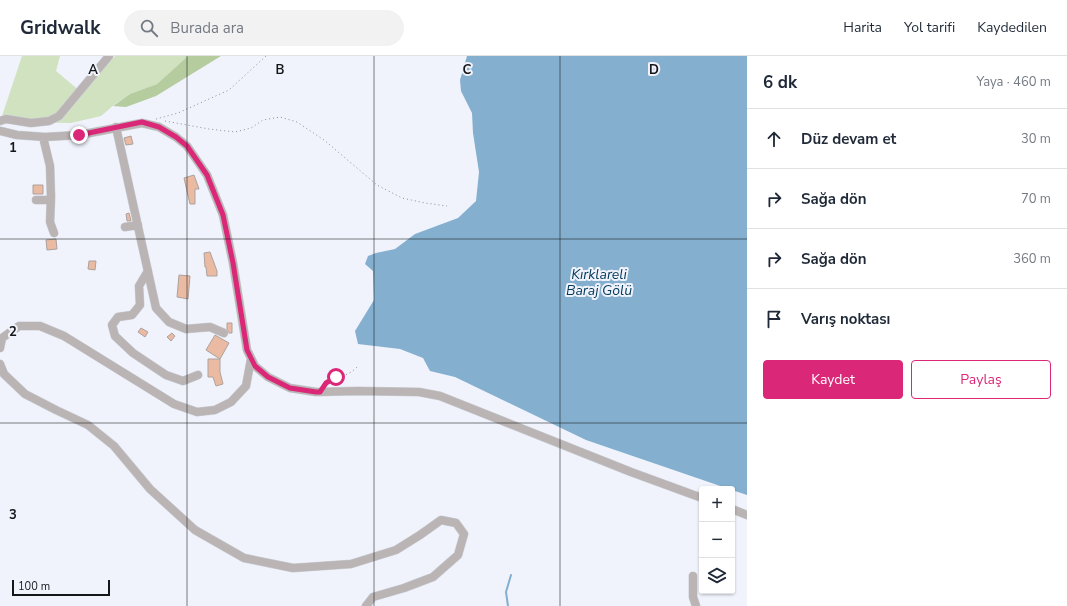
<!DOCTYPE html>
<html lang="tr">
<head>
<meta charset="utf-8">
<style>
	:root { --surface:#fff; --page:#f2f2f3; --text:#1f2937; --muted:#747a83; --line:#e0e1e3; --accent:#db2777 }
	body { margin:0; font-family:"Nunito Sans",sans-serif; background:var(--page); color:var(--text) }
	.controls { position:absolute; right:12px; bottom:12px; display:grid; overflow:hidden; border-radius:4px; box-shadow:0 1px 3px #0004 }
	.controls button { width:36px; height:36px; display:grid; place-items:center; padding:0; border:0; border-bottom:1px solid var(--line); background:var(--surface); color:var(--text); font:20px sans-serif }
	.scale { position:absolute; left:12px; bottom:10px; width:98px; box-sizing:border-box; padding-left:4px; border:2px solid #151619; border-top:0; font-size:11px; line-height:14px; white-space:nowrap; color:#151619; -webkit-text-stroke:3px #f0f3fc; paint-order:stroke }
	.stop { position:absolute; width:12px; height:12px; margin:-9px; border:3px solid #db2777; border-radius:50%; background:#fff }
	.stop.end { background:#db2777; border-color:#fff; box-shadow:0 1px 4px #0008 }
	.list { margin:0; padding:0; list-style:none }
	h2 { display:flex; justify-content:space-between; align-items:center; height:52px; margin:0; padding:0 16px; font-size:17px }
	h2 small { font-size:13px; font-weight:400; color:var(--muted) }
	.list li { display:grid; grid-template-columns:26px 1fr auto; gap:12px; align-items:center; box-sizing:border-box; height:60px; padding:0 16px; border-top:1px solid var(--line) }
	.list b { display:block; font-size:15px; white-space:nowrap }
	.list em { font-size:13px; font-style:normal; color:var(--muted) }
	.actions { display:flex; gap:8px; padding:12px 16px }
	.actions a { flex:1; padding:9px 0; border:1px solid var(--accent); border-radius:4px; text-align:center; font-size:14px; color:var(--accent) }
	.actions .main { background:var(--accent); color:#fff }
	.icon { flex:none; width:22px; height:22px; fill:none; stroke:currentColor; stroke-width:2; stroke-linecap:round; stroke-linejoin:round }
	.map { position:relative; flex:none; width:747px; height:550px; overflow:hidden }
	header { display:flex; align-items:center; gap:24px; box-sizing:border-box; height:56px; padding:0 20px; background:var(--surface); border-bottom:1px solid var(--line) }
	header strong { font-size:19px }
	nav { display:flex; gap:22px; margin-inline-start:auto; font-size:14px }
	.search { width:280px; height:36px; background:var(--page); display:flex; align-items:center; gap:10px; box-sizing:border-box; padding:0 14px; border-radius:22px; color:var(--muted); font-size:15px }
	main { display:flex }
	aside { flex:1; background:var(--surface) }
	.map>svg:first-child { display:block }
</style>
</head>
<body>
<header>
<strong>Gridwalk</strong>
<div class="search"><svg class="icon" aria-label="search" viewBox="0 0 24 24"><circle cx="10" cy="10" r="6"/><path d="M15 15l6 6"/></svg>Burada ara</div>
<nav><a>Harita</a><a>Yol tarifi</a><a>Kaydedilen</a></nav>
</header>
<main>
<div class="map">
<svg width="747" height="550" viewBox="0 0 747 550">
	<rect width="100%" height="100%" fill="#f0f3fc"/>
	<!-- green -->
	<path fill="#d1e2c0" d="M22 0H60L56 15 81 36 115 0H188L157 28 130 38 115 48 101 60 71 67 0 66Z"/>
	<!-- forest -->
	<path fill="#b5cc9f" d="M188 0H221L156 40 126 51 113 50 130 38 157 28Z"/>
	<!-- water -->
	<path fill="#84afcf" d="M467 0H747V439L732 434V433H729L586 384 455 321 430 315 423 302 400 293 358 288 355 275 374 244 373 215 365 208 368 200 376 197 395 193 415 178 458 162 476 145 479 116 473 77 472 57 461 35 460 24Z"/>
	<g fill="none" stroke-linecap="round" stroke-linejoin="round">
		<!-- stream -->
		<path stroke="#84afcf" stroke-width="2" d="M508 550 506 536 511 519"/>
	</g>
	<!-- building -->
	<path fill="#ebbaa2" stroke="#aba29d" d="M131 80 133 88 126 89 124 82Z
		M194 119 199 133H195V148H190L184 122Z
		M33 129H43V138H33Z
		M129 157 131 165H127L126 158Z
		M56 183 57 193 47 194 46 184Z
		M210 196 217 215V220H207L206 211H205L204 197Z
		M89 205H96L95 214 88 213Z
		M179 219 190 220 188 243 177 241Z
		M227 267H232V277H229L227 273Z
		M141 272 148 276 145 281 138 276Z
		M172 277 175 280 171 285 167 281Z
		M215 279 229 287 220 303 206 294Z
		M208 303H220V316L223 328 216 330 213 321H208Z"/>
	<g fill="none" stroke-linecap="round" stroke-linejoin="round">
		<!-- minor casing -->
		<g stroke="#cdd0d8" stroke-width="9">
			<path id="minor" d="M0 65 6 63 31 67 49 65 59 60 109 0
				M116 71 156 252 169 266 186 273 210 271 224 277
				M0 75 17 79 45 81 79 79 142 67 159 71 176 81 187 90 207 119 223 159 233 207 247 294 255 310 268 321 290 332 316 336 358 335 419 336 440 340 631 416 702 442
				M43 81 50 110 51 141 50 166 54 177
				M36 144H51
				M125 171 138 169
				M148 215 139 230 140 249 132 259 118 261 112 269 115 280 133 297 166 319 183 325 198 319
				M0 292 2 282 19 270H40L64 280 174 348 197 356 215 354 231 346 246 330 251 303
				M0 308 4 318 25 338 56 354 88 369 114 390 150 433 195 474 244 502 293 512 351 508 396 494 420 479 441 464 456 467 464 478 458 499 433 521 404 532 373 541 366 550
				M732 453 747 459
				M693 520V541L696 550"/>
		</g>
		<!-- path -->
		<path stroke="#898b91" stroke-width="1" stroke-dasharray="1 3" stroke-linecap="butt" d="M156 63 178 57 229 34 266 0
			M165 65 209 73 235 76 251 72 263 64 280 61 297 66 324 84 377 129 402 142 425 147 447 150
			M325 329C332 320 342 322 351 316 353 315 356 312 358 310"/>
		<!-- minor -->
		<use href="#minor" stroke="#bab5b4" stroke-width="8"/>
	</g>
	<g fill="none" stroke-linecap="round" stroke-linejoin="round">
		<!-- route -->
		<path stroke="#db2777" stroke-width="5" d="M79 79 142 66 159 71 176 81 187 90 207 119 223 159 233 207 247 294 255 310 268 321 290 332 316 336H320L326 327 336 321"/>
	</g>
	<!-- grid -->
	<path fill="none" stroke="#151619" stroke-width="1" stroke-opacity="0.55" d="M187 0V550M374 0V550M560 0V550M0 183H747M0 367H747"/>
	<g text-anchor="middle" stroke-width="4" stroke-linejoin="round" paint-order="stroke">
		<!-- water labels -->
		<g font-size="14" font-style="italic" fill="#013858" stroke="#f0f3fc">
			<text x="599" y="223">Kırklareli<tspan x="599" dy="16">Baraj Gölü</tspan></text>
		</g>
	</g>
	<g font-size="13" text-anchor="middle" font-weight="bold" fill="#151619" stroke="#f0f3fc" stroke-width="4" stroke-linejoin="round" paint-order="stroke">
		<text x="93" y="18">A</text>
		<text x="280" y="18">B</text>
		<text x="467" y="18">C</text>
		<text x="654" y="18">D</text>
		<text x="13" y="96">1</text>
		<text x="13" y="280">2</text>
		<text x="13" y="463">3</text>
	</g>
</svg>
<div class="controls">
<button>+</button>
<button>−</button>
<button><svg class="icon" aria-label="layers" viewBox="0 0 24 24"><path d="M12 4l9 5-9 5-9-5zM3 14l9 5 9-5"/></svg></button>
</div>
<div class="scale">100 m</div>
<div class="stop" style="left:336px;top:321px"></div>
<div class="stop end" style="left:79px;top:79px"></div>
</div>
<aside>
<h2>6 dk<small>Yaya · 460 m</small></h2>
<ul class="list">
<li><svg class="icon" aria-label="ahead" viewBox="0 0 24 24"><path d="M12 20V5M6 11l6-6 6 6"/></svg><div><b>Düz devam et</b></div><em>30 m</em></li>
<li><svg class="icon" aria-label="right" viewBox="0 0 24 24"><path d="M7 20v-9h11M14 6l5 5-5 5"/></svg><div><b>Sağa dön</b></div><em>70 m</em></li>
<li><svg class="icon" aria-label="right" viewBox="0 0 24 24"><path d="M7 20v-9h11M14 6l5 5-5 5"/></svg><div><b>Sağa dön</b></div><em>360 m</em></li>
<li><svg class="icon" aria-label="arrive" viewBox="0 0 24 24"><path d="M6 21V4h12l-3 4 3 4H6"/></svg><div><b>Varış noktası</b></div></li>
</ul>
<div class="actions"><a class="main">Kaydet</a><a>Paylaş</a></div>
</aside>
</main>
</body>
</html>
